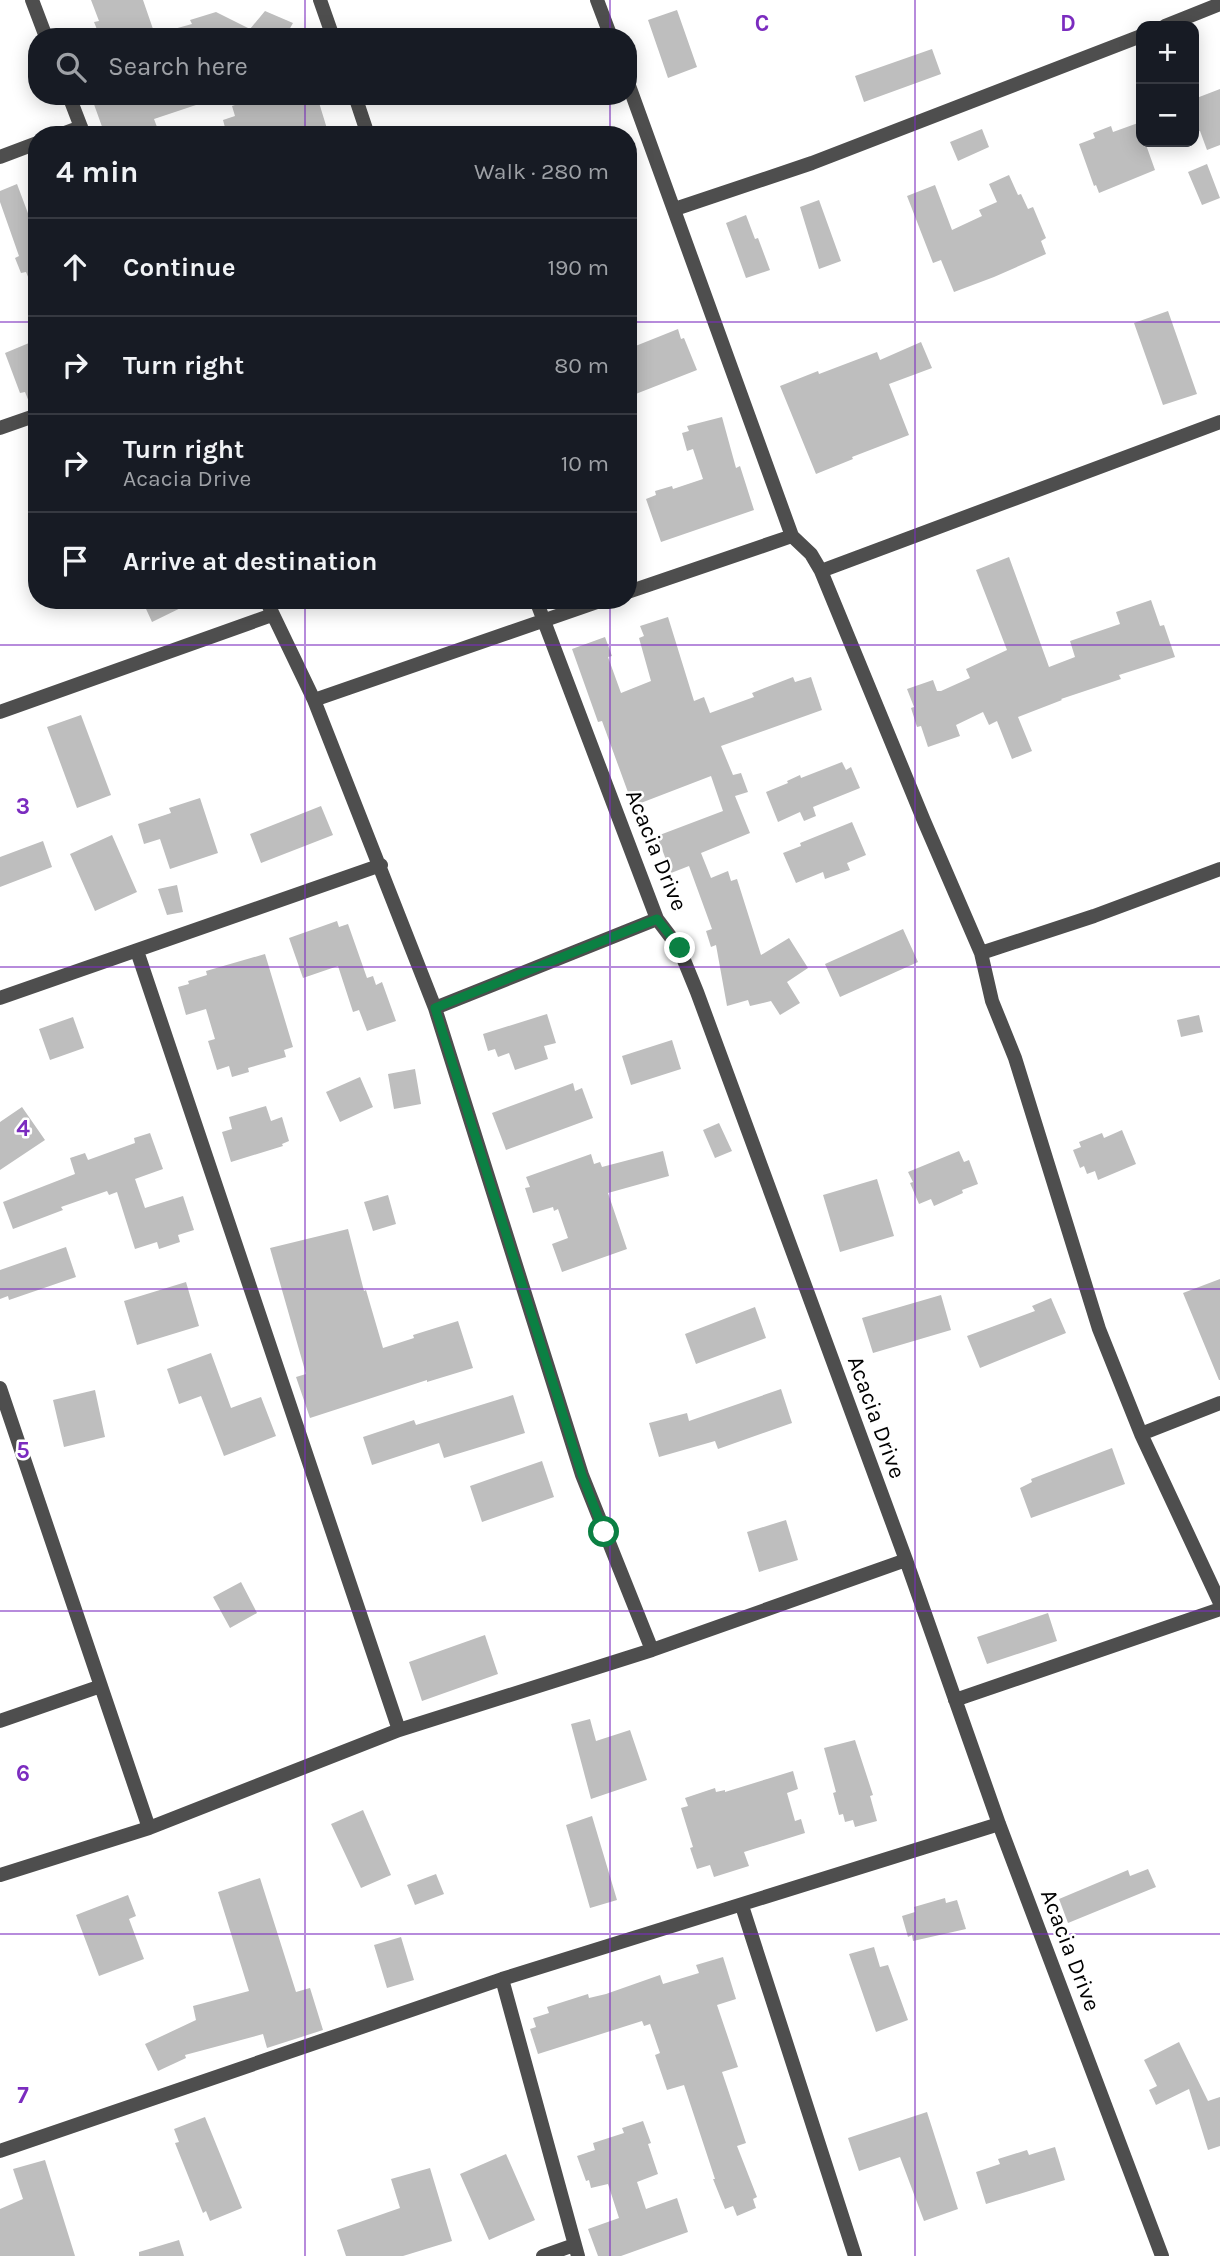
<!DOCTYPE html>
<html lang="en">
<head>
<meta charset="utf-8">
<style>
	:root { --surface:#171b24; --page:#242831; --text:#f1f3f6; --muted:#9ea1a6; --line:#363941 }
	body { margin:0; font-family:Karla,sans-serif; background:var(--page); color:var(--text) }
	.controls { position:absolute; right:21px; top:21px; display:grid; overflow:hidden; border-radius:14px; box-shadow:0 4px 18px #0003 }
	.controls button { width:63px; height:63px; display:grid; place-items:center; padding:0; border:0; border-bottom:2px solid var(--line); background:var(--surface); color:var(--text); font:35px sans-serif }
	.stop { position:absolute; width:21px; height:21px; margin:-16px; border:5px solid #0b8043; border-radius:50%; background:#fff }
	.stop.end { background:#0b8043; border-color:#fff; box-shadow:0 2px 7px #0008 }
	.list { margin:0; padding:0; list-style:none }
	h2 { display:flex; justify-content:space-between; align-items:center; height:91px; margin:0; padding:0 28px; font-size:30px }
	h2 small { font-size:23px; font-weight:400; color:var(--muted) }
	.list li { display:grid; grid-template-columns:46px 1fr auto; gap:21px; align-items:center; box-sizing:border-box; height:98px; padding:0 28px; border-top:2px solid var(--line) }
	.list b { display:block; font-size:26px; white-space:nowrap }
	.list p { margin:0; font-size:23px; white-space:nowrap; color:var(--muted) }
	.list em { font-size:23px; font-style:normal; color:var(--muted) }
	.icon { flex:none; width:38px; height:38px; fill:none; stroke:currentColor; stroke-width:2; stroke-linecap:round; stroke-linejoin:round }
	.map { position:relative; flex:none; width:1220px; height:2256px; overflow:hidden }
	.search { position:absolute; background:var(--surface); box-shadow:0 4px 18px #0003; left:28px; top:28px; width:609px; height:77px; display:flex; align-items:center; gap:18px; box-sizing:border-box; padding:0 24px; border-radius:28px; color:var(--muted); font-size:26px }
	.panel { position:absolute; background:var(--surface); box-shadow:0 4px 18px #0003; left:28px; top:126px; width:609px; height:483px; border-radius:28px }
	.map>svg:first-child { display:block }
</style>
</head>
<body>
<div class="map">
<svg width="1220" height="2256" viewBox="0 0 1220 2256">
	<rect width="100%" height="100%" fill="#fff"/>
	<!-- building -->
	<path fill="#bebebe" d="M91 0H143L153 29 133 37H100L94 22 99 21Z
		M677 10 697 67 668 78 648 20Z
		M265 11 293 23 285 37H164L163 32 192 24 190 20 216 12 250 29Z
		M932 49 941 74 864 102 855 76Z
		M1220 89V145L1207 150 1200 131 1194 133V99Z
		M91 96H213L214 99 154 119 160 135H105Z
		M261 96H317L328 132 319 135H227L223 120 235 116 232 106Z
		M1138 123 1141 142H1145L1155 170 1099 193 1096 185 1094 186 1079 144 1095 138 1093 133 1111 126 1113 132Z
		M982 129 989 147 958 161 950 142Z
		M1207 164 1220 198 1202 205 1188 172Z
		M1009 175 1018 195 1021 194 1028 209 1033 207 1046 238 1041 241 1046 254 994 277 954 292 941 260 933 263 907 196 935 185 952 230 982 216 979 210 997 202 989 184Z
		M17 184 29 216 37 213V298L26 272 21 273 15 258 19 256 0 202V191Z
		M819 200 841 261 819 269 800 207Z
		M746 215 755 239 758 238 770 270 746 278 726 223Z
		M1168 311 1197 394 1163 405 1134 323Z
		M678 329 681 339 684 338 697 370 628 397V349Z
		M921 342 932 368 889 384 909 435 852 457 853 459 816 474 780 386 818 371 819 374 877 352 880 360Z
		M29 343 37 362V406L31 407 25 392 20 393 5 353Z
		M722 417 736 468 740 466 754 510 661 542 646 499 656 495 655 491 672 486 673 489 703 479 693 449 687 451 682 433 689 431 687 426Z
		M1009 557 1049 667 1075 657 1070 641 1120 624 1116 612 1151 600 1160 626 1164 625 1175 657 1119 675 1121 679 1061 699 1062 700 1018 717 1032 751 1012 759 997 721 989 725 983 712 956 725 960 736 928 747 921 726 917 727 911 708 914 707 907 689 933 680 937 691H941L970 678 966 669 1007 650 976 570Z
		M142 600H197L152 622Z
		M668 617 694 701 704 697 710 713 754 697 752 693 793 677 795 682 811 677 822 710 721 746 733 775 741 773 748 792 735 796 750 833 701 853 711 878 728 871 731 881 737 879 761 955 789 938 808 968 787 982 800 1003 780 1015 771 1001 750 1006 748 1000 727 1006 716 945 711 947 706 931 712 929 689 866 671 873 657 836 723 811 711 776 633 806 602 721 598 722 572 649 605 637 612 656 608 657 621 693 651 681 639 638 644 636 640 626Z
		M81 715 111 795 77 808 47 727Z
		M842 762 846 770 851 767 860 788 813 807 816 816 804 821 800 812 778 822 766 792 788 783 787 781 800 775 801 778Z
		M200 798 218 853 170 869 160 839 144 844 138 824 171 813 169 808Z
		M321 806 333 835 261 863 250 834Z
		M852 822 866 855 847 863 850 870 825 879 823 872 796 883 783 853 801 846 800 843Z
		M112 835 137 892 95 911 70 854Z
		M43 841 52 867 0 887V857Z
		M177 885 183 912 167 915 158 889Z
		M337 921 339 927 348 924 367 978 373 976 376 985 382 982 396 1021 367 1031 359 1010 353 1012 338 966 303 978 289 938Z
		M903 929 918 962 840 997 825 964Z
		M265 954 293 1047 284 1050 286 1057 248 1068 249 1072 232 1077 229 1066 217 1070 208 1041 215 1039 206 1009 186 1015 178 987 189 984 188 981 207 975 206 971Z
		M547 1014 556 1043 544 1046 548 1059 515 1070 509 1053 498 1057 495 1049 488 1051 483 1034Z
		M1199 1015 1203 1032 1181 1037 1177 1020Z
		M73 1017 84 1048 50 1060 39 1029Z
		M672 1040 681 1069 631 1085 622 1056Z
		M415 1069 421 1104 394 1109 388 1074Z
		M360 1077 373 1107 340 1122 326 1092Z
		M573 1083 575 1091 582 1088 593 1118 506 1150 492 1113Z
		M266 1106 271 1121 282 1117 289 1141 282 1144 283 1146 231 1162 222 1132 232 1129 229 1117Z
		M22 1107 45 1140 0 1170V1122Z
		M719 1123 732 1151 715 1158 703 1130Z
		M1122 1130 1136 1164 1098 1180 1095 1171 1087 1174 1084 1166 1080 1168 1073 1150 1081 1147 1079 1142 1102 1133 1104 1138Z
		M150 1133 163 1169 135 1179 145 1208 183 1196 194 1230 178 1235 180 1242 159 1249 157 1242 135 1249 117 1192 109 1195 107 1191 61 1207 63 1210 13 1229 3 1202 75 1174 70 1158 85 1153 88 1160 135 1143 134 1138Z
		M663 1151 669 1176 608 1193 627 1249 562 1272 552 1244 568 1238 558 1209 554 1211 553 1207 533 1213 525 1188 530 1187 526 1177 591 1154 594 1164 600 1162 602 1167Z
		M959 1151 964 1162 969 1160 978 1184 962 1190 963 1193 934 1206 931 1199 919 1204 910 1183 913 1182 908 1172Z
		M877 1179 894 1236 840 1252 823 1195Z
		M388 1195 396 1224 373 1231 364 1202Z
		M348 1229 364 1291 366 1290 383 1348 414 1338 413 1335 458 1321 473 1368 427 1382V1380L310 1418 296 1377 306 1374 270 1248Z
		M66 1247 76 1277 9 1300 8 1296 0 1299V1270Z
		M1220 1279V1380H1219L1183 1293Z
		M186 1282 199 1326 137 1345 124 1301Z
		M941 1295 951 1330 873 1353 862 1318Z
		M1051 1298 1066 1333 980 1368 967 1336 1035 1311 1032 1306Z
		M755 1307 766 1338 696 1364 685 1334Z
		M211 1353 231 1408 261 1397 276 1436 224 1456 201 1396 179 1404 167 1369Z
		M781 1389 792 1423 718 1449 715 1441 659 1457 649 1423 687 1413 689 1421Z
		M95 1390 105 1437 64 1447 53 1400Z
		M513 1395 525 1433 444 1458 439 1443 372 1465 363 1437 414 1420 416 1425Z
		M1112 1448 1125 1484 1031 1518 1020 1488 1032 1482 1031 1479Z
		M542 1461 554 1497 482 1522 470 1486Z
		M786 1520 798 1560 759 1572 747 1532Z
		M241 1582 257 1613 230 1628 213 1597Z
		M1048 1613 1057 1641 987 1664 977 1637Z
		M485 1635 498 1674 422 1701 409 1662Z
		M590 1719 596 1741 630 1730 647 1780 591 1799 571 1724Z
		M855 1740 873 1795 870 1796 877 1821 855 1827 853 1820 845 1822 843 1814 839 1815 833 1793 836 1792 824 1748Z
		M793 1771 798 1789 787 1793 795 1821 801 1819 805 1833 744 1852 749 1866 714 1877 710 1865 697 1869 690 1848 693 1847 681 1808 688 1806 685 1798 715 1788 716 1792 725 1790V1792Z
		M363 1810 391 1875 361 1888 331 1824Z
		M592 1816 617 1900 590 1908 566 1825Z
		M1148 1869 1156 1887 1068 1923 1059 1899 1128 1870 1130 1876Z
		M436 1874 444 1894 415 1905 407 1885Z
		M260 1878 296 1992 310 1988 323 2030 267 2048 263 2034 185 2055 186 2058 158 2071 145 2044 196 2020 193 2006 249 1991 218 1892Z
		M128 1895 136 1916 129 1919 144 1959 99 1976 76 1915Z
		M945 1898 946 1903 957 1900 966 1929 913 1941 912 1935 908 1937 902 1916 915 1912 914 1907Z
		M401 1937 414 1980 387 1988 374 1945Z
		M874 1947 880 1967 888 1965 908 2020 876 2032 849 1954Z
		M723 1957 736 1999 717 2005 738 2067 722 2072 746 2143 737 2146 757 2197 753 2199 756 2208 737 2216 733 2206 725 2209 713 2179H715L684 2085 667 2090 655 2055 660 2053 650 2024 644 2026 642 2021 538 2054 530 2029 536 2027 533 2018 549 2013 547 2007 588 1994 589 1998 606 1994 660 1975 663 1984 699 1973 696 1965Z
		M1179 2042 1208 2101 1220 2097V2146L1208 2150 1189 2089 1156 2105 1149 2090 1157 2086 1144 2060Z
		M927 2112 958 2209 924 2221 900 2157 859 2171 848 2138Z
		M205 2117 242 2208 210 2221 206 2211 203 2213 175 2143 179 2142 174 2129Z
		M643 2121 651 2143 648 2144 658 2174 637 2182 646 2209 677 2198 688 2232 621 2256H598L588 2229 619 2218 608 2184 591 2188 589 2180 586 2181 577 2156 595 2150 593 2143 624 2133 622 2128Z
		M1055 2147 1065 2180 986 2204 976 2172 1000 2164 998 2159 1027 2150 1029 2155Z
		M506 2154 535 2220 489 2240 460 2174Z
		M45 2160 75 2256H0V2209L23 2199 13 2169Z
		M430 2168 452 2241 403 2256H346L337 2230 400 2208 391 2179Z
		M179 2240 184 2256H139V2252Z"/>
	<g fill="none" stroke-linecap="round" stroke-linejoin="round">
		<!-- street -->
		<path stroke="#4e4e4e" stroke-width="14" d="M32 0 46 37
			M320 0 333 37
			M597 0 611 37
			M1165 26 1220 4
			M628 83 792 536 811 554 821 571 924 821 981 953 1094 916 1220 869
			M69 96 84 135
			M355 96 368 135
			M59 135 81 127
			M0 157 37 143
			M675 209 812 163 1141 36
			M0 428 37 415
			M821 571 1220 422
			M628 592 792 536
			M266 600 314 700 435 1008 582 1475 652 1650
			M536 600 657 919 679 948 697 992 906 1560 999 1824 1162 2256
			M314 700 603 600
			M0 712 272 615
			M137 951 399 1730
			M981 953 992 1001 1015 1058 1099 1329 1141 1434 1220 1603
			M0 998 381 865
			M435 1008 657 919
			M0 1388 149 1828
			M1141 1434 1220 1403
			M955 1700 1220 1609
			M0 1721 101 1686
			M0 1875 149 1828 399 1730 652 1650 906 1560
			M742 1906 855 2256
			M502 1979 578 2256
			M0 2151 502 1979 999 1824
			M543 2256 574 2245"/>
	</g>
	<g fill="none" stroke-linecap="round" stroke-linejoin="round">
		<!-- route -->
		<path stroke="#0b8043" stroke-width="9" d="M604 1532 582 1475 435 1008 657 919 680 948"/>
	</g>
	<!-- grid -->
	<path fill="none" stroke="#7b2cbf" stroke-width="2" stroke-opacity="0.55" d="M305 0V37M610 0V37M915 0V2256M305 96V135M610 96V135M0 322H37M628 322H1220M305 600V2256M610 600V2256M0 645H1220M0 967H1220M0 1289H1220M0 1611H1220M0 1934H1220"/>
	<g text-anchor="middle" stroke-width="5" stroke-linejoin="round" paint-order="stroke">
		<!-- street labels -->
		<g font-size="23" fill="#000" stroke="#fff">
			<text transform="translate(657 850) rotate(68)" y="8">Acacia Drive</text>
			<text transform="translate(877 1417) rotate(70)" y="8">Acacia Drive</text>
			<text transform="translate(1071 1950) rotate(69)" y="8">Acacia Drive</text>
		</g>
	</g>
	<g font-size="23" text-anchor="middle" font-weight="bold" fill="#7b2cbf" stroke="#fff" stroke-width="5" stroke-linejoin="round" paint-order="stroke">
		<text x="762" y="31">C</text>
		<text x="1068" y="31">D</text>
		<text x="23" y="814">3</text>
		<text x="23" y="1136">4</text>
		<text x="23" y="1458">5</text>
		<text x="23" y="1781">6</text>
		<text x="23" y="2103">7</text>
	</g>
</svg>
<div class="controls">
<button>+</button>
<button>−</button>
</div>
<div class="stop" style="left:604px;top:1532px"></div>
<div class="stop end" style="left:680px;top:948px"></div>
<div class="search"><svg class="icon" aria-label="search" viewBox="0 0 24 24"><circle cx="10" cy="10" r="6"/><path d="M15 15l6 6"/></svg>Search here</div>
<section class="panel">
<h2>4 min<small>Walk · 280 m</small></h2>
<ul class="list">
<li><svg class="icon" aria-label="ahead" viewBox="0 0 24 24"><path d="M12 20V5M6 11l6-6 6 6"/></svg><div><b>Continue</b></div><em>190 m</em></li>
<li><svg class="icon" aria-label="right" viewBox="0 0 24 24"><path d="M7 20v-9h11M14 6l5 5-5 5"/></svg><div><b>Turn right</b></div><em>80 m</em></li>
<li><svg class="icon" aria-label="right" viewBox="0 0 24 24"><path d="M7 20v-9h11M14 6l5 5-5 5"/></svg><div><b>Turn right</b><p>Acacia Drive</p></div><em>10 m</em></li>
<li><svg class="icon" aria-label="arrive" viewBox="0 0 24 24"><path d="M6 21V4h12l-3 4 3 4H6"/></svg><div><b>Arrive at destination</b></div></li>
</ul>
</section>
</div>
</body>
</html>
